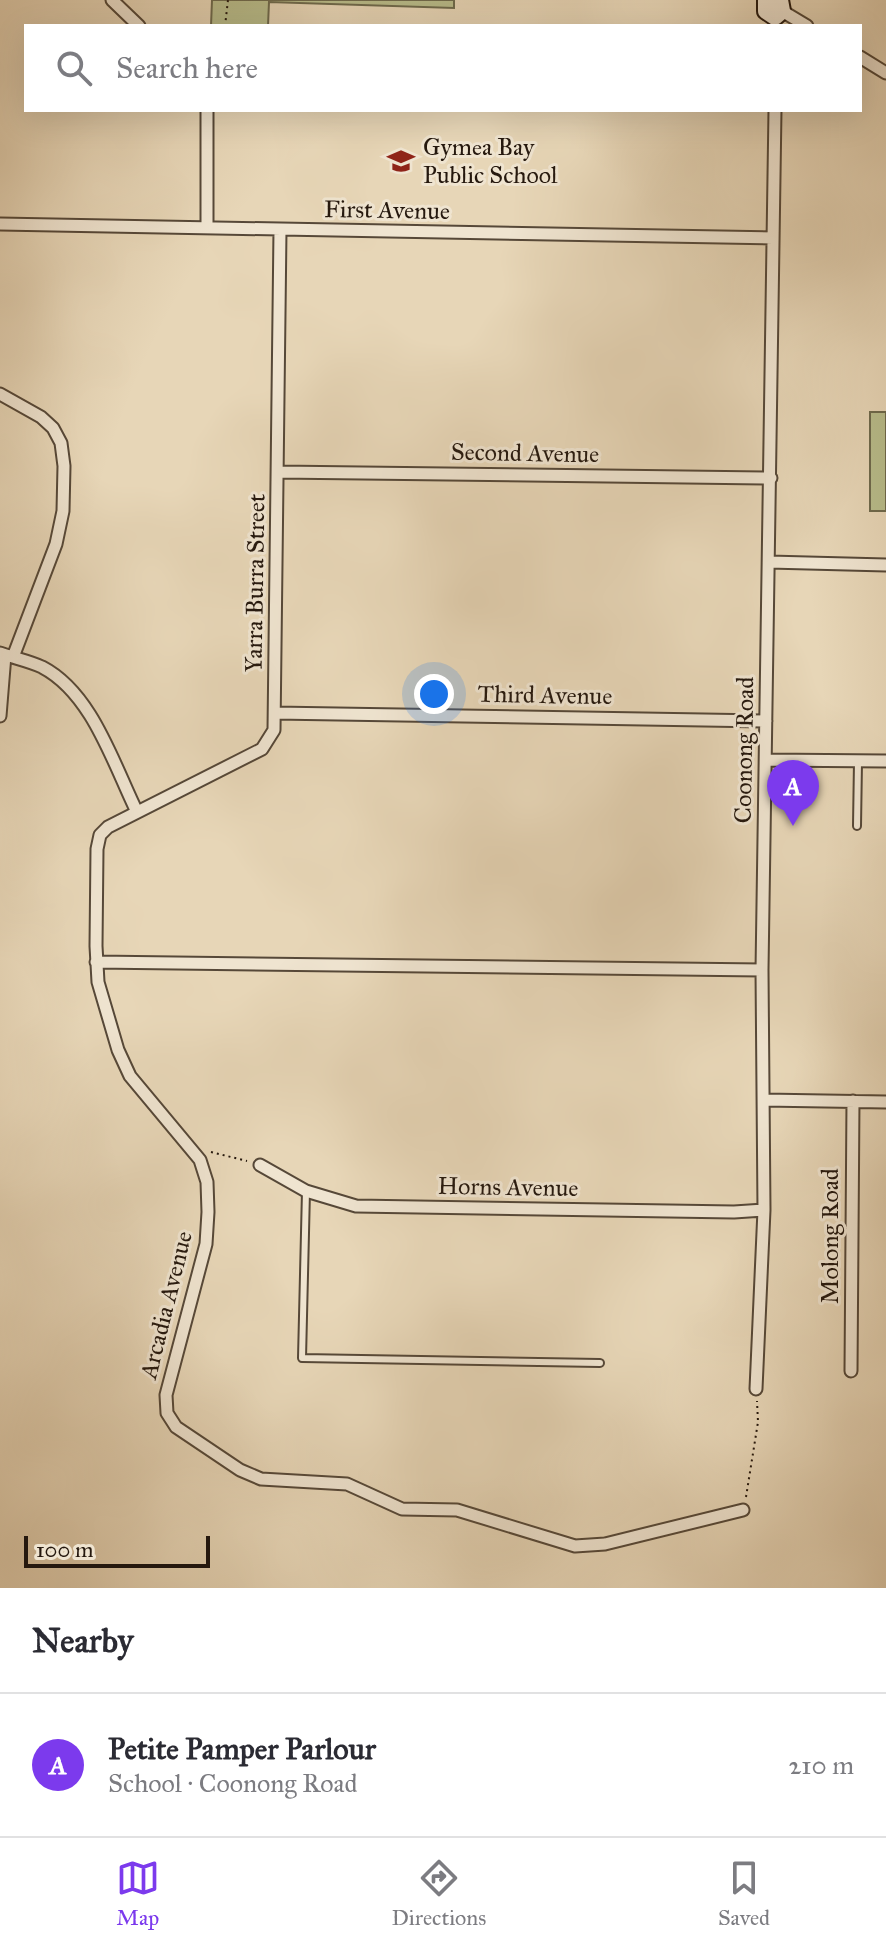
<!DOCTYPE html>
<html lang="en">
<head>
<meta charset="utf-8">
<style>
	:root { --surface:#fff; --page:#f2f2f3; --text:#2b2b33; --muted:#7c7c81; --line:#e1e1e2; --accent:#7c3aed }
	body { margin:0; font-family:"IM FELL Great Primer",serif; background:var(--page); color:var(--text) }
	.scale { position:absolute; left:24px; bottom:20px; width:186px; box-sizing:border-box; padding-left:8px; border:4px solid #25180e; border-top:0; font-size:22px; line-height:28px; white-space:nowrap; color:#25180e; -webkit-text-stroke:6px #efe4d0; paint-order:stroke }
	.you { position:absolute; left:434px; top:694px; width:28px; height:28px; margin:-20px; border:6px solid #fff; border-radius:50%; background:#1a73e8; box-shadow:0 0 0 12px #1a73e833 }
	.badge { display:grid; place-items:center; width:52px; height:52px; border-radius:50%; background:var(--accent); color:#fff; font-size:26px; font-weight:700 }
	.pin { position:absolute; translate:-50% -66px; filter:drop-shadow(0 2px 4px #0008) }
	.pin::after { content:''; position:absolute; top:42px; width:28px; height:24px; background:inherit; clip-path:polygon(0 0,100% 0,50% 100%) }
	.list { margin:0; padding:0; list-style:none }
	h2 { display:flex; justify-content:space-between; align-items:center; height:104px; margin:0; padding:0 32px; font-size:34px }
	h2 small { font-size:26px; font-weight:400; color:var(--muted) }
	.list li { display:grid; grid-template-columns:52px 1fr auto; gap:24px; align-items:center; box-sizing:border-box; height:144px; padding:0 32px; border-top:2px solid var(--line) }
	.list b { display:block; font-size:30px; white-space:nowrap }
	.list p { margin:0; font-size:26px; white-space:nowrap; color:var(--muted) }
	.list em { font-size:26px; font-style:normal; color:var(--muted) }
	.icon { flex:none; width:44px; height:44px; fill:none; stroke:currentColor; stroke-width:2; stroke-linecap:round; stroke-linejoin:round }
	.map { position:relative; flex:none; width:886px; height:1588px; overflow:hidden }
	.search { position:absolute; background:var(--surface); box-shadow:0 8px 32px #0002; left:24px; right:24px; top:24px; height:88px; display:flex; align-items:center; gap:20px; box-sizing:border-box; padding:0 28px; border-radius:0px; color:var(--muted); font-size:30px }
	.sheet { height:248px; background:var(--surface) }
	nav { display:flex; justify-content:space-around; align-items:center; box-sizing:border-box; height:112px; border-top:2px solid var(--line); background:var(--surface); font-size:22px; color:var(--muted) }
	nav a { display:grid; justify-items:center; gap:4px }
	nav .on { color:var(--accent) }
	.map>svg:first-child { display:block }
</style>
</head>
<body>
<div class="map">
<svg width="886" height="1588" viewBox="0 0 886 1588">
	<rect width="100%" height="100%" fill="#e7d6b7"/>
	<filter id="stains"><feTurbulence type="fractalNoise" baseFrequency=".0025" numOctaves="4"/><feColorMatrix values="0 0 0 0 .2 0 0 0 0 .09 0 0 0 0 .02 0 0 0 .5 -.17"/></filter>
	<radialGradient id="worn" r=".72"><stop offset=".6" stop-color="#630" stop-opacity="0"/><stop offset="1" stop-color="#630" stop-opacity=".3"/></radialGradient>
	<!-- green -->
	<path fill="#b8bd8c" stroke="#6e6a4d" stroke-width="2" d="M212 0H454V8L269 2 268 26H211Z
		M870 412H886V511H870Z"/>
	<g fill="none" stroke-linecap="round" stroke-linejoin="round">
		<!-- lane casing -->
		<g stroke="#564838" stroke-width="10">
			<path id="lane" d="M857 826 858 762
				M306 1191 302 1358 600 1363"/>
		</g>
		<!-- street casing -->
		<g stroke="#564838" stroke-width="15">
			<path id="street" d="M112 0 139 26
				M782 11 807 26
				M860 57 886 73
				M0 224 773 238
				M207 226V110
				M280 230 274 730 262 749 108 827 100 835 97 849 96 946 98 982 118 1050 130 1076 200 1160 207 1182 208 1212 206 1244 166 1395 167 1413 176 1427 240 1470 261 1479 347 1484 402 1509 457 1510 575 1546 605 1544 743 1510
				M0 394 41 417 53 428 61 443 64 466 63 511 56 544 13 657
				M278 472 771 478
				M769 562 886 565
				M0 653C14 658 29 661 42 667 92 693 113 763 137 812
				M275 713 766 721
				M0 716 5 655
				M766 760 886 761
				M96 962 762 970
				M764 1100 886 1102
				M260 1165 306 1191 356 1206 734 1212 764 1210
				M851 1371 853 1101
				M756 1389 764 1210 762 970 775 110"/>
		</g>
		<!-- secondary casing -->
		<g stroke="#25180e" stroke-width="20">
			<path id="secondary" d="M766 0V11L775 17 782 11 780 0"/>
		</g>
		<!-- path -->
		<path stroke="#25180e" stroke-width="2" stroke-dasharray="2 4" stroke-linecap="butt" d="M225 26 228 0
			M211 1152 247 1161
			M746 1497 758 1422 757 1401"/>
		<!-- lane -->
		<use href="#lane" stroke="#efe4d0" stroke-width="6"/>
		<!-- street -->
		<use href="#street" stroke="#efe4d0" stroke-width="11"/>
		<!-- secondary -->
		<use href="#secondary" stroke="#efe4d0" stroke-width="16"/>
	</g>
	<!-- icons -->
	<defs>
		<g id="school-bare" transform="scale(2.16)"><path d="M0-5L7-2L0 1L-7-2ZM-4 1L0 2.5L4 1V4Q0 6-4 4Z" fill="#8f2418" stroke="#efe4d0" stroke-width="2.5" paint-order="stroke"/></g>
	</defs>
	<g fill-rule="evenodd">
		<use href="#school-bare" x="401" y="161"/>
	</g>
	<g text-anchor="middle" stroke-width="6" stroke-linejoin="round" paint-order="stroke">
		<!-- poi labels -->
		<g font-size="24" fill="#25180e" stroke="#efe4d0" text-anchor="start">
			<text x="423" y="155">Gymea Bay<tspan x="423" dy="28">Public School</tspan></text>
		</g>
		<!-- street labels -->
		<g font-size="24" fill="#25180e" stroke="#efe4d0">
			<text transform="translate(387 210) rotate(1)" y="8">First Avenue</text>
			<text transform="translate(525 453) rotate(1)" y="8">Second Avenue</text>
			<text transform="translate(255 583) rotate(-89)" y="8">Yarra Burra Street</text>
			<text transform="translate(545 695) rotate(1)" y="8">Third Avenue</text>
			<text transform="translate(744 750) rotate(-89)" y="8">Coonong Road</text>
			<text transform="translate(508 1187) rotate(1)" y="8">Horns Avenue</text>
			<text transform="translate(830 1236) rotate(-90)" y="8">Molong Road</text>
			<text transform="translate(166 1305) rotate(-76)" y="8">Arcadia Avenue</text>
		</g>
	</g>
	<rect width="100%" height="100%" filter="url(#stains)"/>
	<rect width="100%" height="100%" fill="url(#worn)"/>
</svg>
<div class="scale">100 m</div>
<div class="you"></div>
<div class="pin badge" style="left:793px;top:826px">A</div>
<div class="search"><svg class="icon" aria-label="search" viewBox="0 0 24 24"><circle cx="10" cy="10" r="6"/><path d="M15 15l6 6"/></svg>Search here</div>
</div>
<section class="sheet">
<h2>Nearby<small></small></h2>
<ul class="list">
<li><span class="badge">A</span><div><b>Petite Pamper Parlour</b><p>School · Coonong Road</p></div><em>210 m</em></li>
</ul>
</section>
<nav>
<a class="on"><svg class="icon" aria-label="map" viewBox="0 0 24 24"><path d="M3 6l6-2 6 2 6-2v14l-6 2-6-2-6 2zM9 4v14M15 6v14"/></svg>Map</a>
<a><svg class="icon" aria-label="directions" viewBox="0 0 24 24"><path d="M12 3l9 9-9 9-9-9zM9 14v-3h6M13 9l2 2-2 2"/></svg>Directions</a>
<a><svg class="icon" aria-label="saved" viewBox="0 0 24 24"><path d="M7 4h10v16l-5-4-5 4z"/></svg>Saved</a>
</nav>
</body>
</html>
